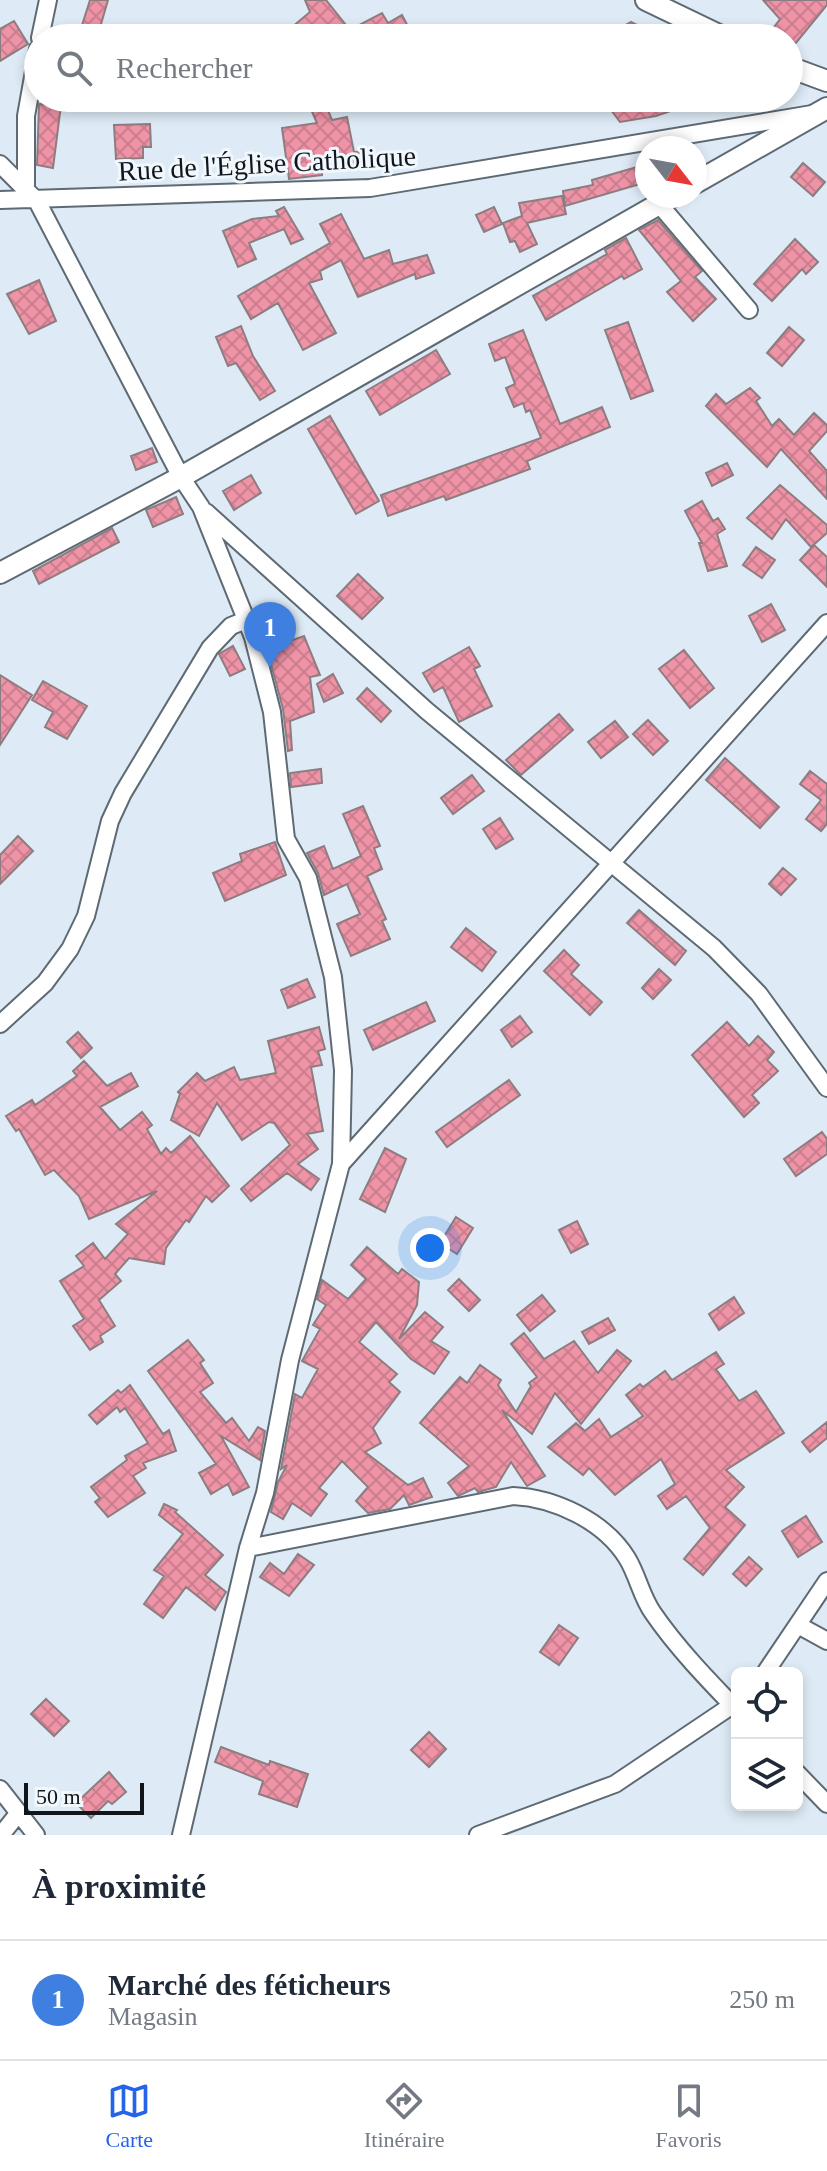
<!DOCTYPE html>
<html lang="fr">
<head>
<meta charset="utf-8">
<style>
	:root { --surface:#fff; --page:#f2f2f3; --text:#1f2937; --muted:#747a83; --line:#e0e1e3; --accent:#2563eb }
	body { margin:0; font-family:Georgia,serif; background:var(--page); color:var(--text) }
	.controls { position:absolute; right:24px; bottom:24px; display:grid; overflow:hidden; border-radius:12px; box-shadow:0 4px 12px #0003 }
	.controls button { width:72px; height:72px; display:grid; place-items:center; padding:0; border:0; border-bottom:2px solid var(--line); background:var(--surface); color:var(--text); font:40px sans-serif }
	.compass { position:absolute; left:635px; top:136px; width:72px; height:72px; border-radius:50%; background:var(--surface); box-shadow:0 4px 12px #0003; rotate:121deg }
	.scale { position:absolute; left:24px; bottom:20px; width:120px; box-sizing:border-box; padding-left:8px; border:4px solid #12161a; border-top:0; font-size:22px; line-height:28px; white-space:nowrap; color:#12161a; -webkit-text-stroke:6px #f0f8fe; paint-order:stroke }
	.you { position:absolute; left:430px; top:1248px; width:28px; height:28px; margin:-20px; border:6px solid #fff; border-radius:50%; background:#1a73e8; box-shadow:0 0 0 12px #1a73e833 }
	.badge { display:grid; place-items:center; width:52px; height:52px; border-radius:50%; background:var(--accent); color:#fff; font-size:26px; font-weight:700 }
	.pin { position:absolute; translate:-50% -66px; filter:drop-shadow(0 2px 4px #0008) }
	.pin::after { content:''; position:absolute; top:42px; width:28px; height:24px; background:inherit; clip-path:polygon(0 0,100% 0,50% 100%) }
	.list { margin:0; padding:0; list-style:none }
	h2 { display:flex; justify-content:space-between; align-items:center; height:104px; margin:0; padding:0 32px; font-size:34px }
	h2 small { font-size:26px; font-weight:400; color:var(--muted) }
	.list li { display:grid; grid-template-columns:52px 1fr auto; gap:24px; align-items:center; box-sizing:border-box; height:120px; padding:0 32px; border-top:2px solid var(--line) }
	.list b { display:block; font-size:30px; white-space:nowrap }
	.list p { margin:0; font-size:26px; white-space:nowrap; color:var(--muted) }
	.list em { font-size:26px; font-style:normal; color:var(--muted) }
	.icon { flex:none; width:44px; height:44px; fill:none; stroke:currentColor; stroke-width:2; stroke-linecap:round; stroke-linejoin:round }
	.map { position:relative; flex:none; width:827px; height:1835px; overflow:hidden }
	.search { position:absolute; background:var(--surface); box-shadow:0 4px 12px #0003; left:24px; right:24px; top:24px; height:88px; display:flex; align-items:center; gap:20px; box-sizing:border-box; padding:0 28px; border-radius:44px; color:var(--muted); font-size:30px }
	.sheet { height:224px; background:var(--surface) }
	nav { display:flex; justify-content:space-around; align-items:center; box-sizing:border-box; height:112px; border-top:2px solid var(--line); background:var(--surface); font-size:22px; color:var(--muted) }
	nav a { display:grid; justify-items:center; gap:4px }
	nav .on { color:var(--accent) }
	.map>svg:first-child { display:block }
</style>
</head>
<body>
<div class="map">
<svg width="827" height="1835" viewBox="0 0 827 1835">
	<defs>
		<pattern id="building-cross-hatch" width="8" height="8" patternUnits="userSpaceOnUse" patternTransform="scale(2)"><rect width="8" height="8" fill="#ef93a7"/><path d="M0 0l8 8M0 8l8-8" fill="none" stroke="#cc7e8f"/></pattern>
	</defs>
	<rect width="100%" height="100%" fill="#deebf6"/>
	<!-- building -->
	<path fill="url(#building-cross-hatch)" stroke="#8e7d80" stroke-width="2" d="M90 0H108L97 38H78Z
		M305 0H326L350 30 382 13 388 23 402 15 414 38H279L310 12Z
		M763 0H827V5L795 44 774 27 780 19Z
		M14 21 28 44 0 61V29Z
		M631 22 663 38H603Z
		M306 98H323L332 120 347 117 354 152 365 151 366 166 322 169V175L289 179 282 128 317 123Z
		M583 98H702V100L656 116 620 122 611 110 582 101Z
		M39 104 61 105 53 168 37 165Z
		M150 124 151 147H143V158L116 159 114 125Z
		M803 163 825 182 813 196 791 177Z
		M647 164V182L565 206 563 191 593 185 592 180Z
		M562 196 566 214 527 223 537 244 520 252 515 241 510 242 503 223 522 216 519 203Z
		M284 207 303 239 291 244 284 229 249 243 256 259 238 267 223 231 252 219 279 216 276 211Z
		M494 207 502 224 484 232 476 215Z
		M341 214 364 259 389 250 393 264 427 255 434 273 416 279 415 274 358 297 341 260 320 271 322 279 309 283 336 333 303 350 278 303 251 319 238 296 330 243 320 224Z
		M658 220 702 271 695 277 716 299 693 321 667 292 681 281 639 230Z
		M626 238 642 269 624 279 622 276 546 320 533 296 607 254 605 250Z
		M795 239 818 262 806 274 802 269 772 301 754 284Z
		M39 280 56 321 29 334 7 294Z
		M628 322 653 391 631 399 605 330Z
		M241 326 253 356 275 391 260 400 236 363 228 366 216 337Z
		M789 327 804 340 782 366 767 353Z
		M523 330 560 424 602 407 610 427 527 461 530 469 446 500 444 496 388 516 381 495 541 438 530 410 526 412 523 403 514 407 506 388 515 384 505 357 495 361 489 344Z
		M436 350 450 374 380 415 366 391Z
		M750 388 760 398 756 401 772 426 779 419 794 435 814 413 827 425V431L809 451 827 471V499L781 449 767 467 706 406 716 394 726 404Z
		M330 416 379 501 356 514 308 429Z
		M152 448 157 462 136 470 131 456Z
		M727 463 733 475 712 486 706 473Z
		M251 475 261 493 234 510 223 491Z
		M780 485 827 525V533L811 547 786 519 772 539 747 518Z
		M176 497 183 514 153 527 146 510Z
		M702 501 713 521 718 518 725 529 717 534 727 566 708 571 699 543H702L685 511Z
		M112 528 119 542 39 584 33 571Z
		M814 545 827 557V587L800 560Z
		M756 547 775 560 762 578 743 565Z
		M358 574 383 598 362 619 337 596Z
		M771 604 785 630 762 642 749 616Z
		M304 636 320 675 310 677 314 712 290 721 292 750 288 751 283 709 267 649Z
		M233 646 245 669 230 676 219 654Z
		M469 647 480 666 474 669 492 706 459 722 443 687 434 692 423 673Z
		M684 650 714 688 690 708 659 669Z
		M333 674 343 693 324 702 317 684Z
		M0 675 32 695 0 745Z
		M43 681 87 706 67 739 45 727 53 712 32 700Z
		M367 688 391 711 381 722 357 699Z
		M559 714 573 730 521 775 506 760Z
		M648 720 668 741 653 755 633 734Z
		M615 721 628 737 601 758 588 742Z
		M725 758 779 807 760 828 706 780Z
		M321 769 322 783 291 787 290 773Z
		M810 771 827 784V824L821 831 806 819 821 800 800 784Z
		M472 775 484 791 453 814 441 798Z
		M363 806 380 846 374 848 382 869 367 876 386 919 382 921 390 939 351 956 337 924 360 914 347 884 324 895 318 873 307 853 324 846 333 869 361 856 343 814Z
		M500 818 513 839 496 849 483 829Z
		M18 836 33 851 0 884V855Z
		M275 842 286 875 225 901 213 873 242 861 240 854Z
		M783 868 796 879 781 895 769 884Z
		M639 910 686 951 675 965 627 923Z
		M466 928 496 952 482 971 451 947Z
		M564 950 579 965 571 974 602 1002 590 1015 544 971Z
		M659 969 671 980 653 999 642 988Z
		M307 979 315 997 288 1008 281 990Z
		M426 1002 435 1021 373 1050 364 1030Z
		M520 1016 532 1032 512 1047 501 1030Z
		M727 1022 749 1046 758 1036 774 1052 767 1060 778 1071 752 1095 759 1103 744 1117 692 1055Z
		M319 1027 325 1049 318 1051 322 1065 311 1067 323 1131 307 1134 318 1149 298 1164 319 1179 311 1190 287 1173 251 1201 241 1189 290 1145 274 1123 269 1122 242 1140 217 1103 199 1136 171 1120 180 1094 178 1092 197 1073 205 1081 234 1067 240 1080 276 1073 268 1041Z
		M78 1032 92 1048 81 1058 67 1042Z
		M84 1061 107 1086 131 1073 138 1086 100 1107 120 1130 142 1112 152 1125 147 1129 161 1154 166 1148 171 1153 190 1136 229 1186 212 1202 206 1196 189 1222 186 1220 166 1248 164 1264 129 1258 115 1274 121 1281 99 1300 115 1326 100 1336 103 1342 90 1350 73 1326 84 1319 60 1281 84 1266 76 1256 93 1243 105 1259 128 1234 116 1224 157 1191 89 1219 79 1196 54 1170 45 1175 19 1129 16 1131 6 1116 32 1100 35 1105 77 1076 73 1071Z
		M509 1080 520 1095 447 1147 436 1132Z
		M822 1132 827 1139V1154L796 1176 784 1159Z
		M385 1148 406 1159 385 1212 360 1199Z
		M456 1217 473 1228 457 1254 440 1243Z
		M577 1221 588 1244 571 1253 559 1230Z
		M367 1247 398 1274 402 1269 419 1282 417 1305 399 1339 425 1312 443 1327 431 1341 449 1352 434 1374 411 1359 376 1322 359 1342 397 1374 389 1382 400 1392 373 1428 381 1443 365 1452 408 1485 423 1478 432 1497 409 1505 404 1495 390 1509 368 1513 356 1501 368 1487 342 1461 319 1488 327 1494 311 1516 292 1503 283 1519 271 1512 278 1482 287 1465 281 1469 295 1394 302 1398 318 1369 302 1361 320 1329 313 1325 326 1305 317 1299 322 1280 348 1299 366 1279 351 1265Z
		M459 1279 480 1300 469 1311 448 1290Z
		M542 1295 555 1311 530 1331 517 1315Z
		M734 1297 744 1313 719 1330 709 1314Z
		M608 1318 615 1330 589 1344 582 1332Z
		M524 1333 544 1359 574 1341 598 1373 617 1350 631 1361 581 1424 555 1393 532 1434 502 1410 545 1476 527 1486 511 1462 496 1487 478 1492 475 1488 458 1496 448 1483 469 1466 420 1423 460 1377 467 1383 480 1365 501 1380 498 1385 516 1412 531 1386 529 1383 537 1377 511 1344Z
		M188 1340 204 1360 200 1363 213 1383 200 1392 226 1423 232 1418 249 1441 258 1427 265 1431 260 1460 221 1436 249 1487 233 1495 228 1484 211 1494 199 1473 216 1464 148 1371Z
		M716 1352 724 1364 716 1369 739 1401 756 1391 784 1433 726 1470 744 1487 725 1507 745 1525 703 1575 684 1559 710 1528 686 1496 667 1509 658 1496 675 1484 661 1459 615 1495 589 1468 583 1475 548 1447 576 1423 585 1431 599 1419 611 1437 643 1416 626 1395 640 1384 643 1387 665 1371 672 1380Z
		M130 1385 163 1434 169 1430 176 1451 143 1463 146 1468 133 1476 145 1493 108 1517 95 1502 100 1498 91 1487 127 1460 125 1456 148 1443 125 1408 120 1412 117 1407 97 1424 89 1415 118 1390 121 1393Z
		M827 1422V1438L810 1452 802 1442Z
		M164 1504 177 1510 175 1512 223 1555 205 1575 226 1592 215 1610 186 1587 163 1618 144 1604 164 1576 154 1570 183 1534 159 1515Z
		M806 1516 822 1542 798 1557 782 1531Z
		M298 1554 314 1565 289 1596 260 1577 270 1563 284 1574Z
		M749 1557 762 1569 746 1586 733 1574Z
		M559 1625 578 1638 559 1665 540 1652Z
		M46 1699 69 1721 54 1736 31 1714Z
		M429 1732 446 1749 429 1767 411 1750Z
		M221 1747 269 1765 270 1761 308 1774 297 1807 259 1794 263 1781 215 1762Z
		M109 1772 126 1792 112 1804 108 1801 91 1818 76 1803Z"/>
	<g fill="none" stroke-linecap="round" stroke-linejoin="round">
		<!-- minor casing -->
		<g stroke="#5e6a73" stroke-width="20">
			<path id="minor" d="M40 38 48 0
				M0 164 37 201 181 477 201 507 253 637 272 712 286 839 308 878 333 977 343 1070 341 1164 290 1360 265 1493 248 1548 181 1835
				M26 185V116L38 49
				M0 200 370 188 812 114
				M659 204 749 310
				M206 512 427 711 714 948 759 994 827 1088
				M0 1024 45 983 70 949 86 916 110 821 123 793 210 648 231 626 246 620
				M341 1164 827 623
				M248 1548 513 1496C555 1498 604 1521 627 1558 638 1576 641 1596 653 1613 677 1648 708 1680 737 1710
				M798 1625 827 1641
				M765 1673 827 1581
				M797 1773 827 1804
				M0 1789 36 1835
				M1 1835 17 1815
				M478 1835 615 1784 737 1702"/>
		</g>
		<!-- tertiary casing -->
		<g stroke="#5e6a73" stroke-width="24">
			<path id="tertiary" d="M646 0 725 38
				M789 67 827 81
				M695 183 827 108
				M0 573 181 477 673 196"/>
		</g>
		<!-- minor -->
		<use href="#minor" stroke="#fff" stroke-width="16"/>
		<!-- tertiary -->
		<use href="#tertiary" stroke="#fff" stroke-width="20"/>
	</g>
	<g text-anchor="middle" stroke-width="6" stroke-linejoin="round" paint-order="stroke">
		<!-- street labels -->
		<g font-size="28" fill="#12161a" stroke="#f0f8fe">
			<text transform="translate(267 163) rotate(-3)" y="10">Rue de l'Église Catholique</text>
		</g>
	</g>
</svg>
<div class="controls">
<button><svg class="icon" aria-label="locate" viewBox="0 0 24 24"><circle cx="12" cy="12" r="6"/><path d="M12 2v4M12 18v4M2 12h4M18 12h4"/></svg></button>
<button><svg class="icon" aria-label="layers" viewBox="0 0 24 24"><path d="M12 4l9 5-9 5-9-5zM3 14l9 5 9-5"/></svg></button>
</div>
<svg class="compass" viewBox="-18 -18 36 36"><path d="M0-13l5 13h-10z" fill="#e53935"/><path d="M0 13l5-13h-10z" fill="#747a83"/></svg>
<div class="scale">50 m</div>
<div class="you"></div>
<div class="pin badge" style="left:270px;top:668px;background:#3f7fe0">1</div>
<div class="search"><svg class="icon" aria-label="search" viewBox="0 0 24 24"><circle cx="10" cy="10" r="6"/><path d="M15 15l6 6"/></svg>Rechercher</div>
</div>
<section class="sheet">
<h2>À proximité<small></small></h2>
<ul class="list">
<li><span class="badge" style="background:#3f7fe0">1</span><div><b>Marché des féticheurs</b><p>Magasin</p></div><em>250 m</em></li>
</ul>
</section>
<nav>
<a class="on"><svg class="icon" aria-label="map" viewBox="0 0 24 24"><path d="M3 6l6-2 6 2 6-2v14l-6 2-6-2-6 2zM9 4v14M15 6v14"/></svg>Carte</a>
<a><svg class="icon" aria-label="directions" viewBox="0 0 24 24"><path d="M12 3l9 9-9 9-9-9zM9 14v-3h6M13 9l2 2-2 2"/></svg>Itinéraire</a>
<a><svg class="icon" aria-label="saved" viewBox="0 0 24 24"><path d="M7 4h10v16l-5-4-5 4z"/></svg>Favoris</a>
</nav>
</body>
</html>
